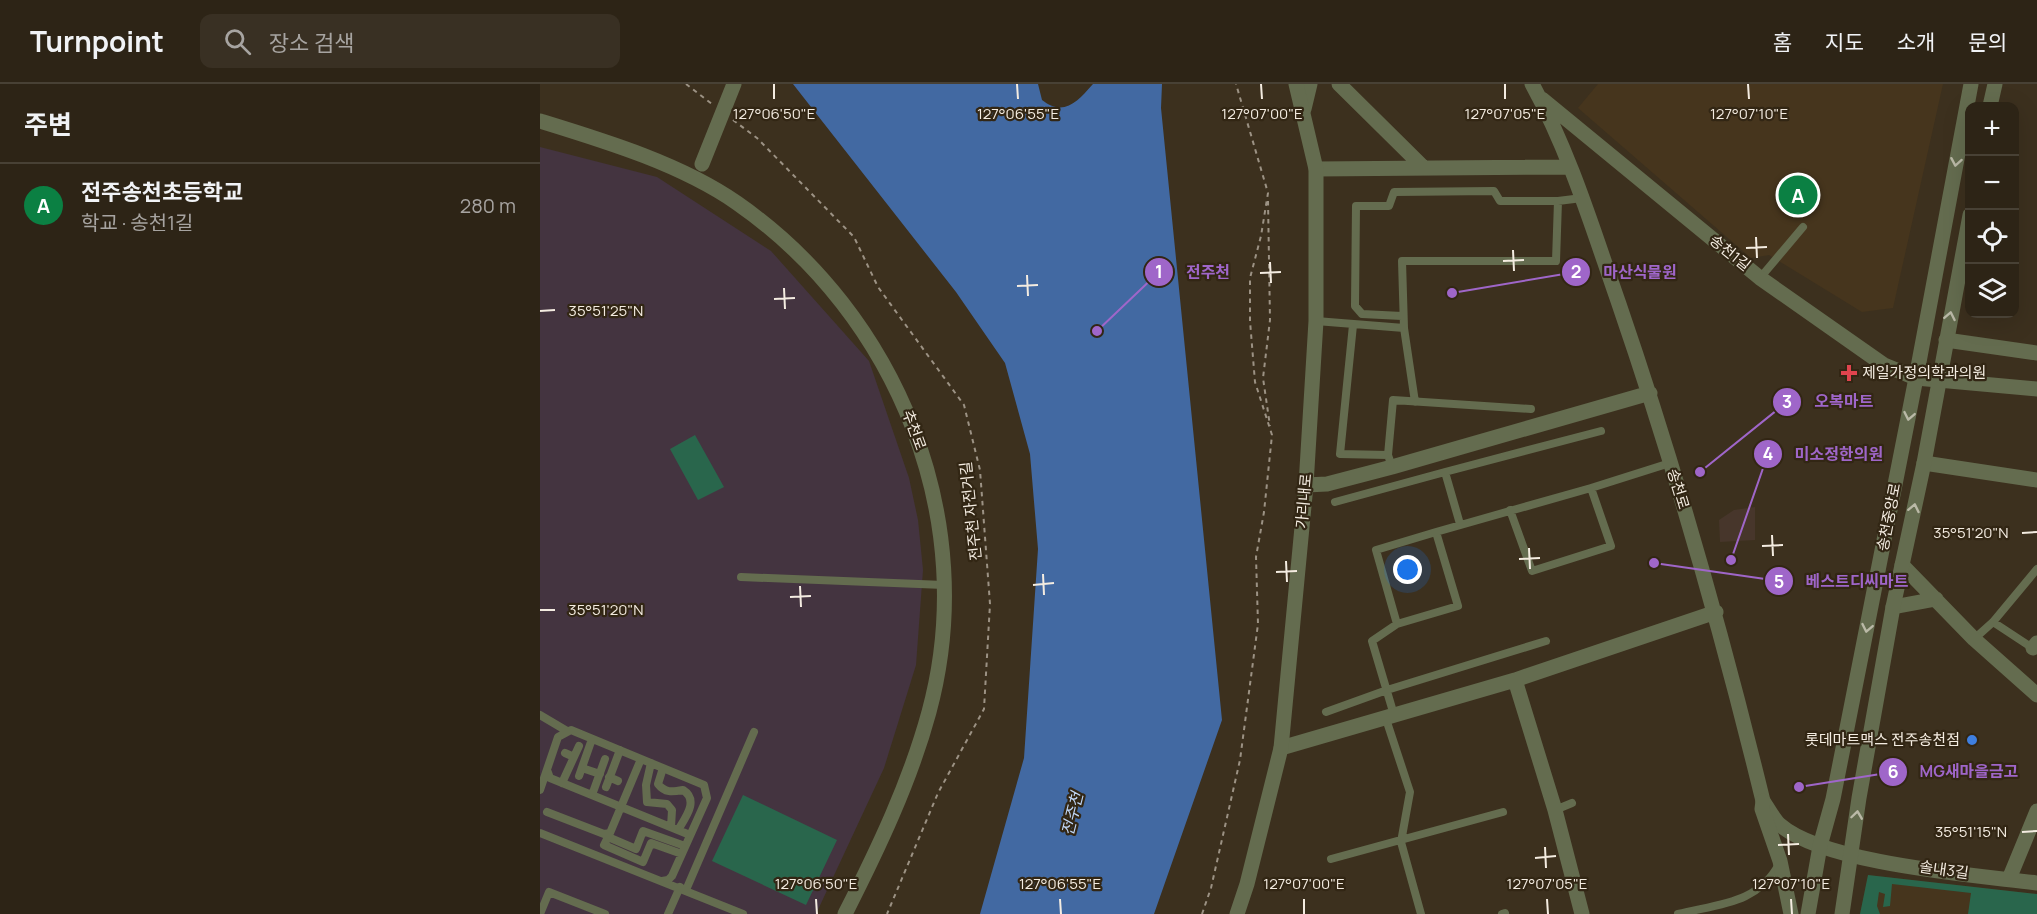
<!DOCTYPE html>
<html lang="ko">
<head>
<meta charset="utf-8">
<style>
	:root { --surface:#2d2416; --page:#393023; --text:#f1f3f6; --muted:#a7a4a1; --line:#484135; --accent:#0b8043 }
	body { margin:0; font-family:Manrope,"Noto Sans KR",sans-serif; background:var(--page); color:var(--text) }
	.controls { position:absolute; right:18px; top:18px; display:grid; overflow:hidden; border-radius:12px; box-shadow:0 6px 24px #0002 }
	.controls button { width:54px; height:54px; display:grid; place-items:center; padding:0; border:0; border-bottom:2px solid var(--line); background:var(--surface); color:var(--text); font:30px sans-serif }
	.you { position:absolute; left:868px; top:486px; width:21px; height:21px; margin:-15px; border:4px solid #fff; border-radius:50%; background:#1a73e8; box-shadow:0 0 0 9px #1a73e833 }
	.badge { display:grid; place-items:center; width:39px; height:39px; border-radius:50%; background:var(--accent); color:#fff; font-size:20px; font-weight:700 }
	.pin { position:absolute; translate:-50% -50%; border:3px solid #fff; box-shadow:0 2px 6px #0006 }
	.list { margin:0; padding:0; list-style:none }
	h2 { display:flex; justify-content:space-between; align-items:center; height:78px; margin:0; padding:0 24px; font-size:26px }
	h2 small { font-size:20px; font-weight:400; color:var(--muted) }
	.list li { display:grid; grid-template-columns:39px 1fr auto; gap:18px; align-items:center; box-sizing:border-box; height:84px; padding:0 24px; border-top:2px solid var(--line) }
	.list b { display:block; font-size:22px; white-space:nowrap }
	.list p { margin:0; font-size:20px; white-space:nowrap; color:var(--muted) }
	.list em { font-size:20px; font-style:normal; color:var(--muted) }
	.icon { flex:none; width:33px; height:33px; fill:none; stroke:currentColor; stroke-width:2; stroke-linecap:round; stroke-linejoin:round }
	.map { position:relative; flex:none; width:1497px; height:830px; overflow:hidden }
	header { display:flex; align-items:center; gap:36px; box-sizing:border-box; height:84px; padding:0 30px; background:var(--surface); border-bottom:2px solid var(--line) }
	header strong { font-size:28px }
	nav { display:flex; gap:33px; margin-inline-start:auto; font-size:21px }
	.search { width:420px; height:54px; background:var(--page); display:flex; align-items:center; gap:15px; box-sizing:border-box; padding:0 21px; border-radius:12px; color:var(--muted); font-size:22px }
	main { display:flex }
	aside { flex:1; background:var(--surface) }
	.map>svg:first-child { display:block }
</style>
</head>
<body>
<header>
<strong>Turnpoint</strong>
<div class="search"><svg class="icon" aria-label="search" viewBox="0 0 24 24"><circle cx="10" cy="10" r="6"/><path d="M15 15l6 6"/></svg>장소 검색</div>
<nav><a>홈</a><a>지도</a><a>소개</a><a>문의</a></nav>
</header>
<main>
<aside>
<h2>주변<small></small></h2>
<ul class="list">
<li><span class="badge">A</span><div><b>전주송천초등학교</b><p>학교 · 송천1길</p></div><em>280 m</em></li>
</ul>
</aside>
<div class="map">
<svg width="1497" height="830" viewBox="0 0 1497 830">
	<rect width="100%" height="100%" fill="#3c301e"/>
	<!-- built -->
	<path fill="#46351d" d="M1058 0H1403L1353 224 1322 228 1229 171 1211 174 1038 24Z
		M1328 791 1497 810V830H1320Z"/>
	<!-- industrial -->
	<path fill="#443440" d="M0 63 117 93 231 167 329 277 369 394 378 436 383 486 376 581 344 684 276 830H0Z"/>
	<!-- medical -->
	<path fill="#47362b" d="M1215 423V456L1180 458 1179 436 1194 426Z"/>
	<!-- green -->
	<path fill="#29664c" d="M155 351 184 403 158 416 130 365Z
		M203 711 297 756 266 821 172 777Z
		M1328 791 1497 810V830H1428L1431 809 1352 800 1350 822 1343 823 1345 810 1339 808 1337 822 1340 830H1320Z"/>
	<!-- water -->
	<path fill="#4269a2" d="M253 0H498L502 16C524 33 537 18 553 0H622L621 24 682 636 614 830H440L484 674 498 465 490 370 465 279 416 208Z"/>
	<g fill="none" stroke-linecap="round" stroke-linejoin="round">
		<!-- path -->
		<path stroke="#9c9284" stroke-width="2" stroke-dasharray="4.5 4.5" stroke-linecap="butt" d="M146 0 172 20
			M193 36 217 54 314 153 338 203 424 321 440 386 450 520 444 625 398 709 347 830
			M728 117 730 236 723 294 730 342
			M662 830 671 804 700 676 718 540 716 473 724 428 732 351 715 298 710 237V194L721 152 728 109 696 0"/>
		<!-- service -->
		<path stroke="#646c4f" stroke-width="8" d="M1220 194 1263 143
			M862 232 822 230 815 222 816 122H849L854 108 954 107 960 117H1018L1042 114
			M776 237 864 244 862 177H1016L1018 117
			M813 241 800 370 848 371
			M864 244 875 318
			M852 383 848 371 853 316 991 325
			M905 388 1061 347
			M795 418 905 388 920 440
			M970 426 992 487 1071 462 1051 404
			M201 493 404 501
			M1453 538 1494 565
			M857 540 836 466 896 448
			M1434 555 1453 538 1497 485
			M786 628 847 606 1006 557
			M0 631 27 647
			M854 631 832 557 857 540 918 522 896 448 1051 404 1130 379
			M846 635 870 708 861 758 881 830
			M25 669 34 673
			M111 679 106 701 107 718 127 720 132 726 131 743
			M42 684 60 690
			M123 684 118 700C125 709 132 708 143 706 159 716 146 733 138 746
			M7 686 10 694 150 751
			M39 692 52 655
			M69 693 78 697
			M22 699 39 662
			M66 703 80 666
			M0 706 18 653 31 646 164 701 167 714 132 792 128 796 122 797
			M52 711 65 675
			M1015 726 1032 719
			M7 728 64 750 70 749 101 675
			M0 749 203 830
			M69 751 68 753 96 765 103 747 145 762
			M68 753 64 761 103 778 111 759 142 770
			M791 775 963 728
			M146 806 214 648
			M0 830 9 808 65 830
			M128 830 140 803
			M962 830 965 829
			M1138 830C1178 820 1218 820 1239 780"/>
		<!-- minor -->
		<path stroke="#646c4f" stroke-width="15" d="M799 0 883 83
			M992 0C1030 69 1053 146 1079 220 1135 383 1182 549 1223 717 1228 724 1233 734 1239 740 1284 780 1435 791 1497 799
			M1002 15 1220 194 1344 281 1376 294 1497 305
			M764 25 770 0
			M0 37C65 57 141 80 197 119 358 231 441 437 389 628 370 698 338 765 305 830
			M776 85 1030 83
			M1406 256 1497 269
			M1384 379 1497 396
			M766 401 787 400 852 383 1110 309
			M1362 481 1434 555 1497 611
			M1353 523 1396 515
			M1493 564 1497 559
			M975 596 1015 726 1042 830
			M741 664 975 596 1176 528
			M1469 795 1497 727"/>
		<!-- tertiary -->
		<path stroke="#646c4f" stroke-width="15" d="M1450 22 1455 0
			M1223 717 1222 725 1240 777 1251 830
			M697 830 707 800 741 664 766 401 776 237V85L756 0
			M1268 830 1280 762 1293 715 1376 294 1431 0
			M1302 830 1319 714 1353 523 1384 379 1430 131"/>
		<!-- minor-bridge -->
		<path stroke="#646c4f" stroke-width="15" d="M162 80 194 0"/>
	</g>
	<!-- one-way arrows -->
	<defs><path id="oneway-chevron" d="M-2-3.5L2.5 0L-2 3.5" fill="none" stroke-width="1.6" stroke-linecap="round" stroke-linejoin="round" transform="scale(1.5)"/></defs>
	<g stroke="#bab9a7">
		<use href="#oneway-chevron" transform="translate(1416 78) rotate(100)"/>
		<use href="#oneway-chevron" transform="translate(1410 232) rotate(-79)"/>
		<use href="#oneway-chevron" transform="translate(1369 332) rotate(101)"/>
		<use href="#oneway-chevron" transform="translate(1374 424) rotate(-78)"/>
		<use href="#oneway-chevron" transform="translate(1327 544) rotate(101)"/>
		<use href="#oneway-chevron" transform="translate(1317 731) rotate(-82)"/>
	</g>
	<!-- ticks -->
	<path fill="none" stroke="#f4ece1" stroke-width="2" d="M234 0V15M477 0 478 15M721 0 722 15M965 0V15M1208 0 1209 15M1216 153 1217 174M1206 164 1227 163M973 166 974 187M963 177 984 176M730 178 731 199M720 189 741 188M487 191 488 212M477 202 498 201M244 204 245 225M234 215 255 214M0 227 15 226M1482 449 1497 448M1232 451 1233 472M1222 462 1243 461M989 464 990 485M979 475 1000 474M746 477 747 498M736 488 757 487M503 490 504 511M493 501 514 499M260 502 261 523M250 513 271 512M0 526H15M1482 748 1497 747M1248 750 1249 771M1238 761 1259 760M1005 763 1006 784M995 774 1016 772M276 815 277 830M520 815 521 830M764 815V830M1007 815 1008 830M1251 815 1252 830"/>
	<!-- markers -->
	<path fill="#e0444e" stroke="#322614" stroke-width="2" d="M1306 280h6v6h6v6h-6v6h-6v-6h-6v-6h6z"/>
	<circle fill="#3f7fe0" stroke="#322614" stroke-width="2" cx="1432" cy="656" r="6"/>
	<g text-anchor="middle" stroke-width="4.5" stroke-linejoin="round" paint-order="stroke">
		<!-- street labels -->
		<g font-size="15" fill="#f4ece1" stroke="#322614">
			<text transform="translate(1190 169) rotate(39)" y="5">송천1길</text>
			<text transform="translate(374 346) rotate(70)" y="5">추천로</text>
			<text transform="translate(1138 405) rotate(73)" y="5">송천로</text>
			<text transform="translate(764 417) rotate(-85)" y="5">가리내로</text>
			<text transform="translate(431 427) rotate(-96)" y="5">전주천 자전거길</text>
			<text transform="translate(1349 433) rotate(-79)" y="5">송천중앙로</text>
			<text transform="translate(1404 786) rotate(8)" y="5">솔내3길</text>
		</g>
		<!-- poi labels -->
		<g font-size="15" fill="#f4ece1" stroke="#322614" text-anchor="start">
			<text x="1322" y="294">제일가정의학과의원</text>
			<text x="1420" y="661" text-anchor="end">롯데마트맥스 전주송천점</text>
		</g>
		<!-- water labels -->
		<g font-size="16" font-style="italic" fill="#c1d8f9" stroke="#322614">
			<text transform="translate(532 730) rotate(-76)" y="6">전주천</text>
		</g>
	</g>
	<g font-size="15" text-anchor="middle" fill="#f4ece1" stroke="#322614" stroke-width="4.5" stroke-linejoin="round" paint-order="stroke">
		<text x="234" y="35">127°06'50"E</text>
		<text x="478" y="35">127°06'55"E</text>
		<text x="722" y="35">127°07'00"E</text>
		<text x="965" y="35">127°07'05"E</text>
		<text x="1209" y="35">127°07'10"E</text>
		<text x="66" y="232">35°51'25"N</text>
		<text x="1431" y="454">35°51'20"N</text>
		<text x="66" y="531">35°51'20"N</text>
		<text x="1431" y="753">35°51'15"N</text>
		<text x="276" y="805">127°06'50"E</text>
		<text x="520" y="805">127°06'55"E</text>
		<text x="764" y="805">127°07'00"E</text>
		<text x="1007" y="805">127°07'05"E</text>
		<text x="1251" y="805">127°07'10"E</text>
	</g>
	<!-- callouts -->
	<path fill="none" stroke="#9f66c9" stroke-width="2" d="M557 247L619 188M912 209L1036 188M1160 388L1247 318M1191 476L1228 370M1114 479L1239 497M1259 703L1353 688"/>
	<g fill="#9f66c9" stroke="#322614" stroke-width="2">
		<circle cx="557" cy="247" r="6"/>
		<circle cx="912" cy="209" r="6"/>
		<circle cx="1160" cy="388" r="6"/>
		<circle cx="1191" cy="476" r="6"/>
		<circle cx="1114" cy="479" r="6"/>
		<circle cx="1259" cy="703" r="6"/>
		<circle cx="619" cy="188" r="15"/>
		<circle cx="1036" cy="188" r="15"/>
		<circle cx="1247" cy="318" r="15"/>
		<circle cx="1228" cy="370" r="15"/>
		<circle cx="1239" cy="497" r="15"/>
		<circle cx="1353" cy="688" r="15"/>
	</g>
	<g font-size="18" text-anchor="middle" font-weight="bold" fill="#fff">
		<text x="619" y="194">1</text>
		<text x="1036" y="194">2</text>
		<text x="1247" y="324">3</text>
		<text x="1228" y="376">4</text>
		<text x="1239" y="504">5</text>
		<text x="1353" y="694">6</text>
	</g>
	<g font-size="16" text-anchor="middle" font-weight="bold" fill="#9f66c9" stroke="#322614" stroke-width="4.5" stroke-linejoin="round" paint-order="stroke">
		<text x="668" y="194">전주천</text>
		<text x="1100" y="194">마산식물원</text>
		<text x="1304" y="323">오복마트</text>
		<text x="1299" y="376">미소정한의원</text>
		<text x="1317" y="503">베스트디씨마트</text>
		<text x="1429" y="693">MG새마을금고</text>
	</g>
</svg>
<div class="controls">
<button>+</button>
<button>−</button>
<button><svg class="icon" aria-label="locate" viewBox="0 0 24 24"><circle cx="12" cy="12" r="6"/><path d="M12 2v4M12 18v4M2 12h4M18 12h4"/></svg></button>
<button><svg class="icon" aria-label="layers" viewBox="0 0 24 24"><path d="M12 4l9 5-9 5-9-5zM3 14l9 5 9-5"/></svg></button>
</div>
<div class="you"></div>
<div class="pin badge" style="left:1258px;top:111px">A</div>
</div>
</main>
</body>
</html>
